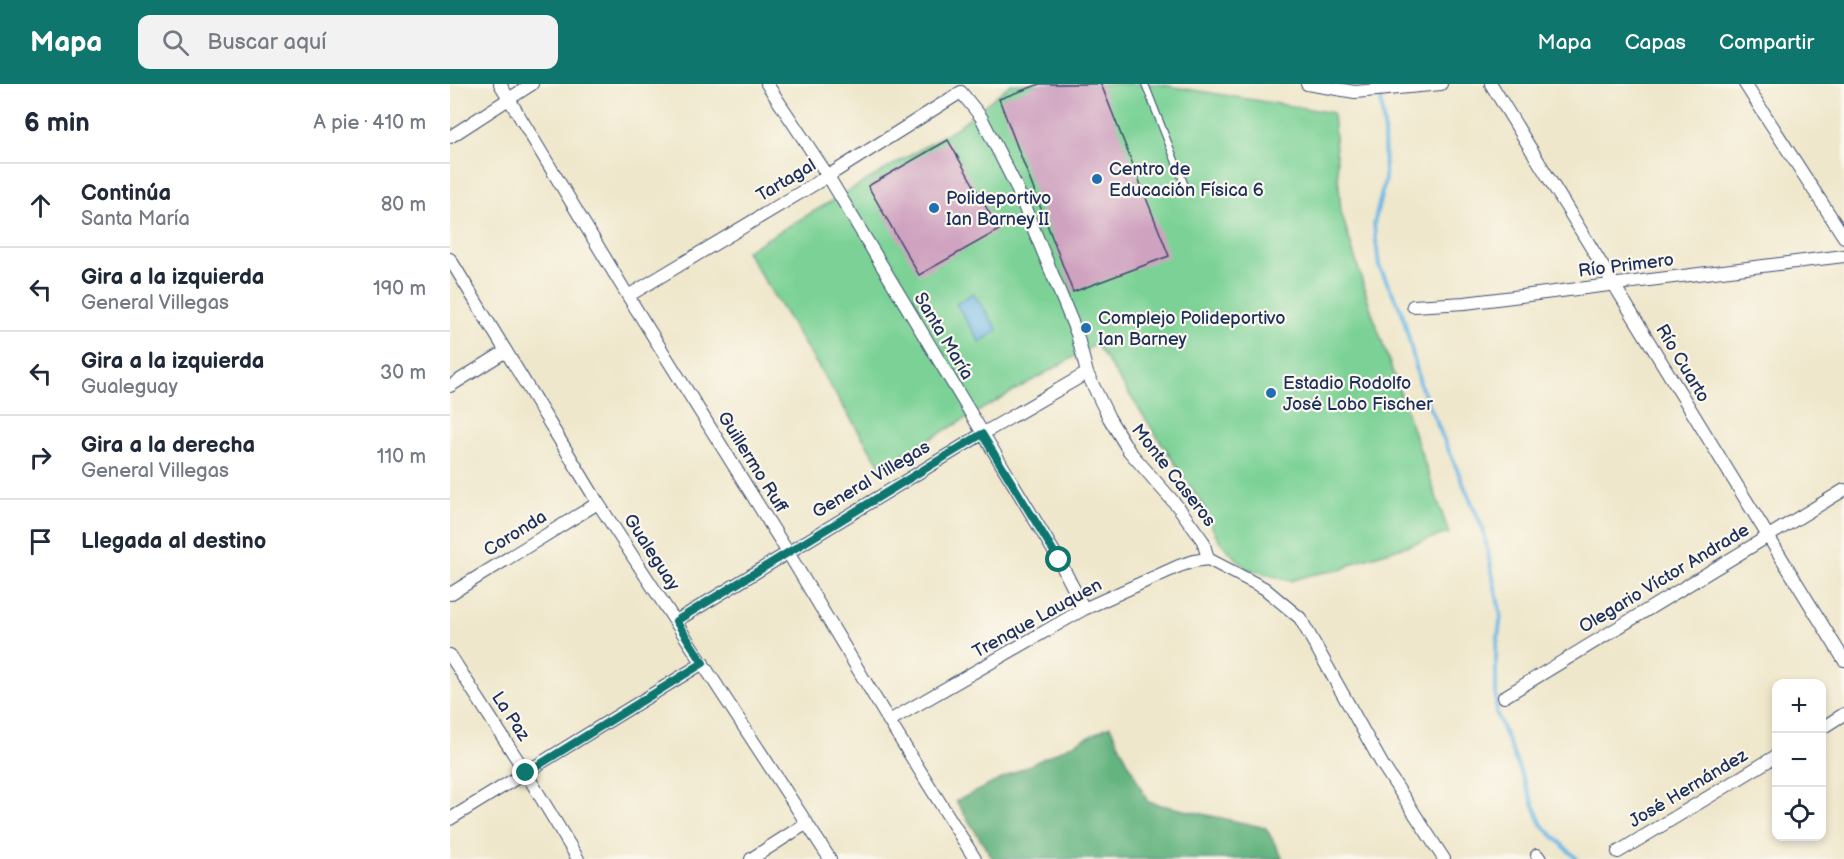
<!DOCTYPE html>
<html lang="es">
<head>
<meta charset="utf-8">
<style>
	:root { --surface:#fff; --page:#f2f2f3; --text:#1f2937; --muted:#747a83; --line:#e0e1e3; --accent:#0f766e }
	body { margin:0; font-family:"Balsamiq Sans",sans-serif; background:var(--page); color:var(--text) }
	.controls { position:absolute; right:18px; bottom:18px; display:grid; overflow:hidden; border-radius:12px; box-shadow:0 3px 9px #0003 }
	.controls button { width:54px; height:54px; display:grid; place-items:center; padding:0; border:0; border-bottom:2px solid var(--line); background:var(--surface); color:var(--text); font:30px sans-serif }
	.stop { position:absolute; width:18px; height:18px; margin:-14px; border:4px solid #0f766e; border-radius:50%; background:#fff }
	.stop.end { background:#0f766e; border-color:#fff; box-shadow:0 2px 6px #0008 }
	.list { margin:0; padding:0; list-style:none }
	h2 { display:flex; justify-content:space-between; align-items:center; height:78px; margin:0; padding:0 24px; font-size:26px }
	h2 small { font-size:20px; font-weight:400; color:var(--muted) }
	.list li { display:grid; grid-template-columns:39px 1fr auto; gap:18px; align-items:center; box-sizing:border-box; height:84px; padding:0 24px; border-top:2px solid var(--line) }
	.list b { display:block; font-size:22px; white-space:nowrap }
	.list p { margin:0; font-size:20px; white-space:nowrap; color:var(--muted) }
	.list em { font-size:20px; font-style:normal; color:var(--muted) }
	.icon { flex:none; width:33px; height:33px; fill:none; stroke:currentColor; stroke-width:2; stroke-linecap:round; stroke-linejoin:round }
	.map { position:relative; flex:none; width:1394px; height:775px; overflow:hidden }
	header { display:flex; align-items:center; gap:36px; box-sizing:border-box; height:84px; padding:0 30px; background:var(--accent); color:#fff }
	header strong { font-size:28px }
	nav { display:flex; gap:33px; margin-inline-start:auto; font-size:21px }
	.search { width:420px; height:54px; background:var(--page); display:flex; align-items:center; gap:15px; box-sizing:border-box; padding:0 21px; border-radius:12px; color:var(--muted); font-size:22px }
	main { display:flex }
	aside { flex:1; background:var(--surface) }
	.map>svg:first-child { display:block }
</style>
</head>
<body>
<header>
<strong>Mapa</strong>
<div class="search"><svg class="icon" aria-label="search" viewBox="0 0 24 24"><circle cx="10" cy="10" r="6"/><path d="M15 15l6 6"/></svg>Buscar aquí</div>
<nav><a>Mapa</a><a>Capas</a><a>Compartir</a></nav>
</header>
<main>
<aside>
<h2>6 min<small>A pie · 410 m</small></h2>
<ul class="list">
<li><svg class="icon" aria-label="ahead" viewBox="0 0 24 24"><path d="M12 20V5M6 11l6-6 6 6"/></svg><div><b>Continúa</b><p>Santa María</p></div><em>80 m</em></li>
<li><svg class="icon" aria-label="left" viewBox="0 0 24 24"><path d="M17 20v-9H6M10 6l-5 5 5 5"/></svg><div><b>Gira a la izquierda</b><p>General Villegas</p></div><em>190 m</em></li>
<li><svg class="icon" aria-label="left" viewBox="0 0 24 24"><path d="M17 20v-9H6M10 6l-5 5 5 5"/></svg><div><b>Gira a la izquierda</b><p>Gualeguay</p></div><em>30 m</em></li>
<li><svg class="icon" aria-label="right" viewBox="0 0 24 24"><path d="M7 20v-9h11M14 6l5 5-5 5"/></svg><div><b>Gira a la derecha</b><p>General Villegas</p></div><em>110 m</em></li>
<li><svg class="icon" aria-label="arrive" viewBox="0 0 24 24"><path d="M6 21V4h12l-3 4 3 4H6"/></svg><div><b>Llegada al destino</b></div></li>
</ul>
</aside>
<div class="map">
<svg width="1394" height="775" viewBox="0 0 1394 775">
	<rect width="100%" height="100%" fill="#fbf7ec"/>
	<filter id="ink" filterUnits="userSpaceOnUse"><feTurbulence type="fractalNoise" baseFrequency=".0167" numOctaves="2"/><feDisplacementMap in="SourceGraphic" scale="12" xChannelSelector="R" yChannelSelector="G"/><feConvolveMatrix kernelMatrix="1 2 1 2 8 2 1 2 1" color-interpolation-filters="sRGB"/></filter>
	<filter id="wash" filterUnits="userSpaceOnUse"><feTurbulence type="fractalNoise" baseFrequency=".008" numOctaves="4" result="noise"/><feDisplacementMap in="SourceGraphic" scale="24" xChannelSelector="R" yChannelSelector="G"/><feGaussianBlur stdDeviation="1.35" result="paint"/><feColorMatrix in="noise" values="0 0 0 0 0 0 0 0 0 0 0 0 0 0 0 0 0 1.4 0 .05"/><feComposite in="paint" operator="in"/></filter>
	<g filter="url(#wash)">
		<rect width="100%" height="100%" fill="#efe7cb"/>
		<!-- green -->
		<path fill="#7bd296" stroke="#4b807a" stroke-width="1.5" d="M561 0H707L883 29 891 128 922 229 999 449 907 477 893 485 860 491 840 497 795 484C789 475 781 470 774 462 764 451 759 436 754 423L646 260 431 383 296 167 505 45Z"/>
		<!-- forest -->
		<path fill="#64b47f" stroke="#40726e" stroke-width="1.5" d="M660 642 698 718 816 744 833 775H543L506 717Z"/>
		<!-- water -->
		<path fill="#6cb8e5" stroke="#4474a2" stroke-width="1.5" d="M523 209 548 246 530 258 506 220Z"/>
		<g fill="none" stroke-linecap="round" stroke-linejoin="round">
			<!-- stream -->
			<path stroke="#6cb8e5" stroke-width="4" d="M930 9 934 44 935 96 924 140 929 182 952 228 971 303 1033 445 1051 532 1046 567V628L1092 741 1127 775"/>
		</g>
		<g id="blocks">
			<!-- building -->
			<path fill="#cfa2c0" d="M590 0H651L719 172 623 208 549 15Z
				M498 56 549 146 469 191 418 102Z"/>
		</g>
	</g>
	<g filter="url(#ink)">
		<use href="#blocks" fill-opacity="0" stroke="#3b4b6e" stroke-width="1.5"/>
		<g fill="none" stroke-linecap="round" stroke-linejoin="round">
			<!-- lane casing -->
			<g stroke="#3b4b6e" stroke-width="8">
				<path id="lane" d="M695 0 734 99"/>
			</g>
			<!-- street casing -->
			<g stroke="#3b4b6e" stroke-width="14">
				<path id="street" d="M50 0 178 212 337 467 439 637 525 775
					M317 0 378 92 609 476 634 525
					M857 0 905 8 991 0
					M1041 0 1394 576
					M1295 0 1394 153
					M0 53 82 0
					M0 175 148 419 380 775
					M178 212 378 92 511 8 531 33 565 100 627 250 637 289 659 334 679 367 729 424 753 457 758 475 814 504 850 534 932 680 994 775
					M963 222 1015 219 1394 172
					M0 302 56 267
					M0 510 148 419
					M226 537 532 350 637 289
					M0 571 76 689 128 775
					M1054 613 1394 406
					M439 637 634 525 729 482 744 477 758 475
					M1372 644 1394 630
					M0 735 253 579
					M1168 768 1326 672
					M1087 771 1090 775
					M301 775 357 739"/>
			</g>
			<!-- lane -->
			<use href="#lane" stroke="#fff" stroke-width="6"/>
			<!-- street -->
			<use href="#street" stroke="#fff" stroke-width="12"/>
		</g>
	</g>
	<g fill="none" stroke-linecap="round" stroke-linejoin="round" filter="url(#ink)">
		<!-- route -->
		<path stroke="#0f766e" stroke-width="8" d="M76 689 253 579 226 537 532 350 609 476"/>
	</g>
	<!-- markers -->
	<g fill="#1f6fb2" stroke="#fbf7ec" stroke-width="2">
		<circle cx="647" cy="95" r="6"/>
		<circle cx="484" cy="124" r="6"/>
		<circle cx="636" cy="244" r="6"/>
		<circle cx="821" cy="309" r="6"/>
	</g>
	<g text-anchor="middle" stroke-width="4.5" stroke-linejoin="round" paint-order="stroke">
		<!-- poi labels -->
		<g font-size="18" fill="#1b2f5e" stroke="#fbf7ec" text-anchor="start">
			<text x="659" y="91">Centro de<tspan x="659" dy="21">Educación Física 6</tspan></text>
			<text x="496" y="120">Polideportivo<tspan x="496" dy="21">Ian Barney II</tspan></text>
			<text x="648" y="240">Complejo Polideportivo<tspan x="648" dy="21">Ian Barney</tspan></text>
			<text x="833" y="305">Estadio Rodolfo<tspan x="833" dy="21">José Lobo Fischer</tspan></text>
		</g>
		<!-- street labels -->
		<g font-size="18" fill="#1b2f5e" stroke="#fbf7ec">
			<text transform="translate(336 96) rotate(-31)" y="6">Tartagal</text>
			<text transform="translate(1176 181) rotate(-7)" y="6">Río Primero</text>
			<text transform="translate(494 252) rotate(59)" y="6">Santa María</text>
			<text transform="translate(1233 279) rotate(59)" y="6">Río Cuarto</text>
			<text transform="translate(303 378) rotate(58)" y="6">Guillermo Ruff</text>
			<text transform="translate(724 391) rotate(52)" y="6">Monte Caseros</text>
			<text transform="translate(421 395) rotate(-31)" y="6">General Villegas</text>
			<text transform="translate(65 449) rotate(-32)" y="6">Coronda</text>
			<text transform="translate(202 468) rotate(57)" y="6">Gualeguay</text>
			<text transform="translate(1214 494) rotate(-31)" y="6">Olegario Víctor Andrade</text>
			<text transform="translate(587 534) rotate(-29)" y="6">Trenque Lauquen</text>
			<text transform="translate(61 632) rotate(57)" y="6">La Paz</text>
			<text transform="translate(1238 704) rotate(-31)" y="6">José Hernández</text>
		</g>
	</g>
</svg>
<div class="controls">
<button>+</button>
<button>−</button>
<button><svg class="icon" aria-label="locate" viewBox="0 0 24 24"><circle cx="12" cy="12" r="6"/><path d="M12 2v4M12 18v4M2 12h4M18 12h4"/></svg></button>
</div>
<div class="stop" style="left:609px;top:476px"></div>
<div class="stop end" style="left:76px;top:689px"></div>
</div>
</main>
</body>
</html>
